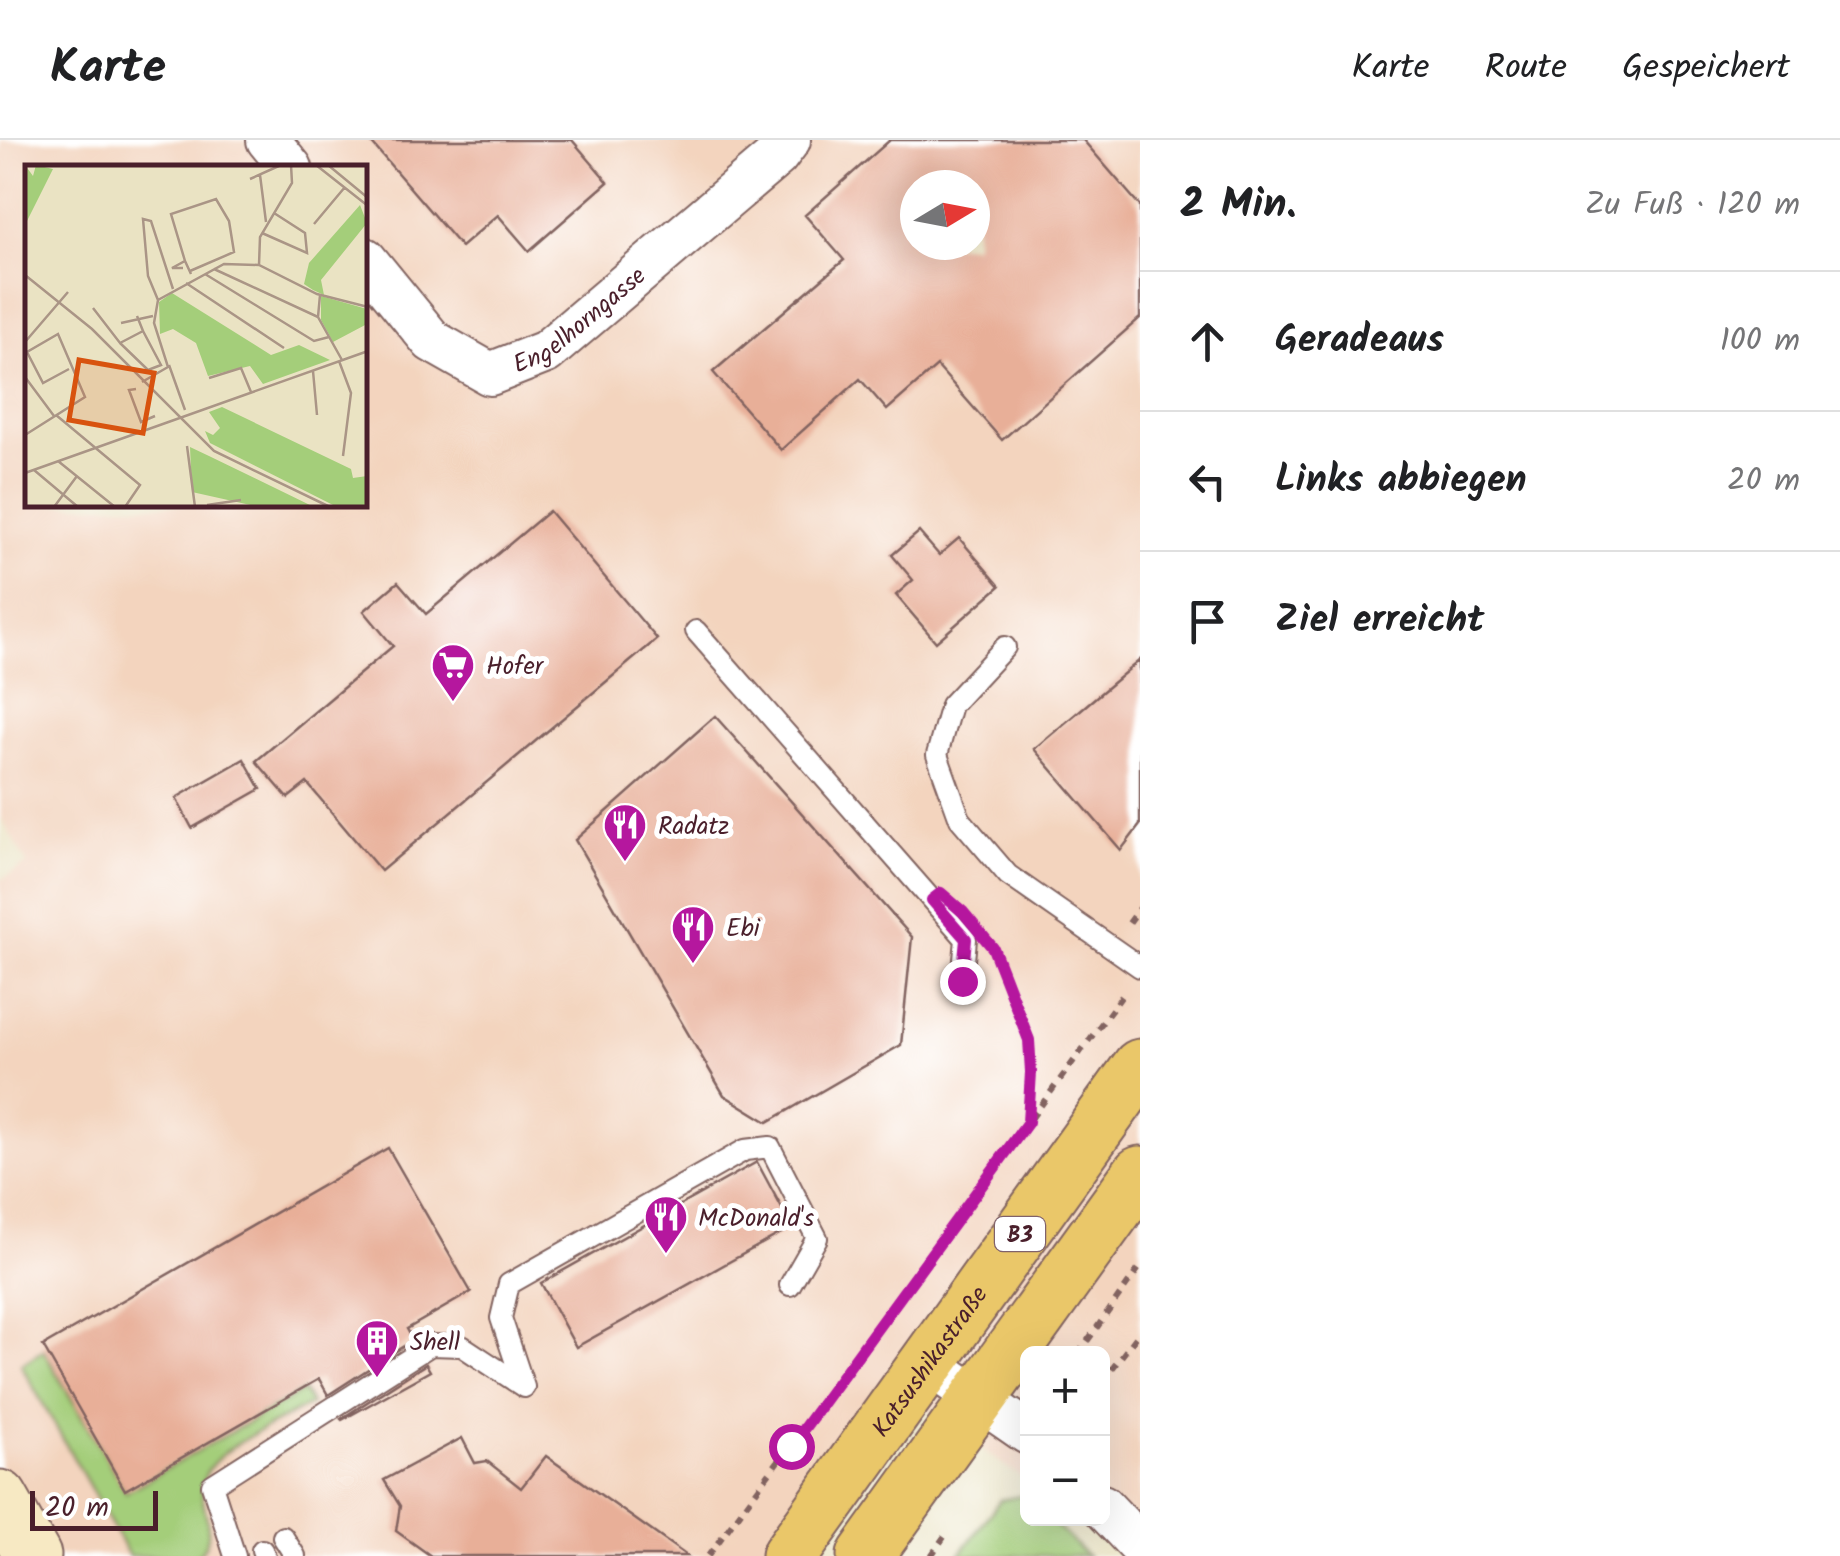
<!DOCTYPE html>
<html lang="de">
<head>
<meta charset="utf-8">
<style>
	:root { --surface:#fff; --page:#f6f6f6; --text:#202124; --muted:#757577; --line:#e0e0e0 }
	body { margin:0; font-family:Kalam,sans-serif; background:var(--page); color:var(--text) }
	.controls { position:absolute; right:30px; bottom:30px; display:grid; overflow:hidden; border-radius:15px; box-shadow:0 10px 40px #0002 }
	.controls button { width:90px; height:90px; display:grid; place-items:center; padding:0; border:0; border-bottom:2px solid var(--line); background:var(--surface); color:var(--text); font:50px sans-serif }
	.compass { position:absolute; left:900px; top:30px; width:90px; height:90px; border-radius:50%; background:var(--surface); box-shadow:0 10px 40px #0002; rotate:80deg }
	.scale { position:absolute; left:30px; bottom:25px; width:128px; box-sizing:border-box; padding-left:10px; border:5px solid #4a1f2b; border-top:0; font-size:28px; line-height:35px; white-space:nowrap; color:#4a1f2b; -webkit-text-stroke:8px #fff; paint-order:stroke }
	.stop { position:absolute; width:30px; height:30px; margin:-22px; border:8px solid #b5179e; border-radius:50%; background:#fff }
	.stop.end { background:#b5179e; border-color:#fff; box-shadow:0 2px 10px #0008 }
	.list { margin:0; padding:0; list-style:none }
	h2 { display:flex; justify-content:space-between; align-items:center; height:130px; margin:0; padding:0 40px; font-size:42px }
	h2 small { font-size:32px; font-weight:400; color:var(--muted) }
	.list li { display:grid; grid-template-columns:65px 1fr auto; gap:30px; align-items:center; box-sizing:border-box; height:140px; padding:0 40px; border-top:2px solid var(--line) }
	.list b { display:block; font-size:38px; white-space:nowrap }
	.list em { font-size:32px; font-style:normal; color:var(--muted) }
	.icon { flex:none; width:55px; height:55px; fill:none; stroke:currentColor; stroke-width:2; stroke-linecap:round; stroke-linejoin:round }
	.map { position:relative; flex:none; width:1140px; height:1416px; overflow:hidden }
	header { display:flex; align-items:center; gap:60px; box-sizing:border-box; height:140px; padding:0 50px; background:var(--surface); border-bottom:2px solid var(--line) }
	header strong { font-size:48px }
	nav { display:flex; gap:55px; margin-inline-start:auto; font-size:35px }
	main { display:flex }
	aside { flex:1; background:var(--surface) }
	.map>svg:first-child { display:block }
</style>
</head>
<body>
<header>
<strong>Karte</strong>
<nav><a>Karte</a><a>Route</a><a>Gespeichert</a></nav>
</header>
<main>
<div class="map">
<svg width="1140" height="1416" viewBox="0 0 1140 1416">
	<rect width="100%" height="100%" fill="#fff"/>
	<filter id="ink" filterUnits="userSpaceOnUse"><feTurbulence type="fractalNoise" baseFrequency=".01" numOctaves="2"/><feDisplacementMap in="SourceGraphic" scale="20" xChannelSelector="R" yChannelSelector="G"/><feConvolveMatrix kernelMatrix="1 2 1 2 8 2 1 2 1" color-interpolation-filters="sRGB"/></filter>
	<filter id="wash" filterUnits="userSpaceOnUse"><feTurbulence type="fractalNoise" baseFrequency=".0048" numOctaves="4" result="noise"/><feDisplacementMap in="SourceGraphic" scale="40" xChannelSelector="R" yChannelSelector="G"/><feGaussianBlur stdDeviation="2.25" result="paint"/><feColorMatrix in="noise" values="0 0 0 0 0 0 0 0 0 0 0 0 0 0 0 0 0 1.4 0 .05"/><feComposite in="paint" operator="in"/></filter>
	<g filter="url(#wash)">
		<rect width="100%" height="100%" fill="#eae3c3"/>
		<!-- built -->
		<path fill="#f3d4be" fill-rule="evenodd" d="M0 0H1140V1416L1125 1413 1077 1379 1102 1378V1214H1028L1027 1342 922 1266 814 1416H42L0 1343V740L27 724 0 676ZM28 28H365V365H28ZM915 45H975V105H915Z"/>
		<!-- green -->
		<path fill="#a4ce7a" stroke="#777652" stroke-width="2.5" d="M43 1210 126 1352 303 1251 311 1264C283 1280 219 1306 206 1334 192 1363 224 1392 197 1416H129L21 1225Z
			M1026 1355 1028 1378 1049 1379 1087 1416H959L1000 1360Z"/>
		<g id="blocks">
			<!-- building -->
			<path fill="#e8af98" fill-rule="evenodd" d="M369 0H572L608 42 529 111 498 75 461 107Z
				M890 0H1083L1140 66V178L1002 300 937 226 887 270 860 239 781 310 713 232 844 120 805 75ZM915 45H975V105H915Z
				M549 371 657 499 381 731 307 643 288 658 256 621 393 506 364 471 398 442 426 474Z
				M919 392 939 415 959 398 1000 446 936 502 896 455 913 440 892 415Z
				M1140 520V685L1121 710 1034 609Z
				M715 576 912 797 901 905 768 982 724 955 575 700Z
				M244 619 261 649 192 688 176 658Z
				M388 1008 471 1152 407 1189 413 1200 328 1255 319 1239 125 1350 43 1206Z
				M757 1022 792 1087 576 1207 541 1143Z
				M426 1224 430 1231 342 1280 341 1279Z
				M462 1298 475 1323 487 1321 521 1348 546 1316 687 1416H431L396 1391 400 1366 384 1340Z"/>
		</g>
	</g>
	<g filter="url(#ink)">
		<use href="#blocks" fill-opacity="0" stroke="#826460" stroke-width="2.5"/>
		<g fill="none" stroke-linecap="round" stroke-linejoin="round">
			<!-- service casing -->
			<g stroke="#826460" stroke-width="24">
				<path id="service" d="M696 491 966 799 962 841
					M1005 507 951 565 937 615 960 679 1008 735 1140 827
					M524 1247 501 1178 509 1144 745 1010 770 1007 817 1098 790 1145
					M283 1397 295 1416
					M262 1410 265 1416
					M235 1416 212 1345 431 1205 462 1206 524 1247"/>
			</g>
			<!-- minor casing -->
			<g stroke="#826460" stroke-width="46">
				<g id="minor">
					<path d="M268 0 291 28"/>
					<path id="s1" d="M365 119 432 201 490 234 546 212 777 16 789 0"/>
					<path d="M927 1223 1028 1293"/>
					<path d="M1102 1366 1140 1406"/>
				</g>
			</g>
			<!-- secondary casing -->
			<g stroke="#826460" stroke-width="59">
				<path id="secondary" d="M0 1358 33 1416"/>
			</g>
			<!-- primary casing -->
			<g stroke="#826460" stroke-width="59">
				<g id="primary">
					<path id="s2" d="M789 1416 1140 927"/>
					<path d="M865 1416 1140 1034"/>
				</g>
			</g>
			<!-- path -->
			<path stroke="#826460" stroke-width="6" stroke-dasharray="8 8" stroke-linecap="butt" d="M1129 783 1140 768
				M997 821 1029 900 1031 932 1028 982
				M1078 1214 1140 1127
				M1102 1242 1140 1192
				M708 1416 1124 853
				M931 1416 944 1397"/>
			<!-- service -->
			<use href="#service" stroke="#fff" stroke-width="20"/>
			<!-- minor -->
			<use href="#minor" stroke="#fff" stroke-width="42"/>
			<!-- secondary -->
			<use href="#secondary" stroke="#f7e9c3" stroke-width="55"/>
			<!-- primary -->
			<use href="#primary" stroke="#eac769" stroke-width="55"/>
		</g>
	</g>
	<g fill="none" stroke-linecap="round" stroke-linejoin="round" filter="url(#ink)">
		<!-- route -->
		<path stroke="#b5179e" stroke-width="12" d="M791 1306 1028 982 1031 932 1029 900 993 808 963 772 941 753 932 760 966 799 962 841"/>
	</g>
	<!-- icons -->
	<defs>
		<g id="supermarket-pin" transform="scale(2.25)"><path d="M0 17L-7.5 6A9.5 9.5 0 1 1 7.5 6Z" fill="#b5179e" stroke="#fff"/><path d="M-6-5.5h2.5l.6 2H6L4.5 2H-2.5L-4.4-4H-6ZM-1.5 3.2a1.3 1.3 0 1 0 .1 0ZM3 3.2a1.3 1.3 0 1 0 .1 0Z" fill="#fff"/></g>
		<g id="restaurant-pin" transform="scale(2.25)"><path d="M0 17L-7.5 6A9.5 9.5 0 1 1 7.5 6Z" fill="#b5179e" stroke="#fff"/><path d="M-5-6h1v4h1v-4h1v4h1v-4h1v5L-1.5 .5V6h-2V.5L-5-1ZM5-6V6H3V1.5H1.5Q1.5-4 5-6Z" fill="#fff"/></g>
		<g id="building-pin" transform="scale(2.25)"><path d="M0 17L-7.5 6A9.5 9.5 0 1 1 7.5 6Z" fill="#b5179e" stroke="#fff"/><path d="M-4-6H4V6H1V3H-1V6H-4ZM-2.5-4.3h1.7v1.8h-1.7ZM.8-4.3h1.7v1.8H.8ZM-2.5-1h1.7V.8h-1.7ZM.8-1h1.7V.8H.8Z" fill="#fff"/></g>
	</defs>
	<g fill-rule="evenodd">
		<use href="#supermarket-pin" x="453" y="525"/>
		<use href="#restaurant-pin" x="625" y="685"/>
		<use href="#restaurant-pin" x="693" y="787"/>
		<use href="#restaurant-pin" x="666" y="1077"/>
		<use href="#building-pin" x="377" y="1201"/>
	</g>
	<g text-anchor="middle" stroke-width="10" stroke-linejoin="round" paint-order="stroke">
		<!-- shield labels -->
		<rect fill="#fff" stroke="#80626b" stroke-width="2.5" x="995" y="1077" width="50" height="34" rx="8"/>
		<g font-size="22" font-weight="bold" fill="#4a1f2b">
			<text x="1020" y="1102">B3</text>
		</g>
		<!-- street labels -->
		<g font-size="25" fill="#4a1f2b" stroke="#fff">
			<text dy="9" stroke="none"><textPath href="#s1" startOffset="278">Engelhorngasse</textPath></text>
			<text dy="9" stroke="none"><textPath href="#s2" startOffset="240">Katsushikastraße</textPath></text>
		</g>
		<!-- poi labels -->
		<g font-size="25" fill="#4a1f2b" stroke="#fff" text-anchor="start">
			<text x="486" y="534">Hofer</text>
			<text x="658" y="694">Radatz</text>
			<text x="726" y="796">Ebi</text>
			<text x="698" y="1086">McDonald's</text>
			<text x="410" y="1210">Shell</text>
		</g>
	</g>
	<!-- overview -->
	<g transform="translate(25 25)">
		<rect width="342" height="342" fill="#eae3c3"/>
		<path d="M0 0 8 11 11 0 28 4 0 60ZM335 40 342 58 296 115 299 130 288 125 279 119 284 98ZM147 128 246 190 274 180 305 195 238 219 225 201 183 211 171 178 148 164 135 169 134 137ZM296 131 342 144V159L308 177 296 155ZM197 242 326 304 328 313 342 311V342H312L185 278 180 266 188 270 195 263 184 247ZM165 282 184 291 289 342H234L167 327Z" fill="#a4ce7a"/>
		<path fill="none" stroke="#aa9586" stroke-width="2.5" d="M291 0 343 41M303 0 343 33M235 10 241 57M225 14 256 0M289 59 320 22M237 68 282 88 280 68 249 48M160 96 146 49 191 34 204 56 209 87 165 106M234 100 235 72 267 18 266 0M158 103H147L160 96 166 109M189 104 293 152M180 109 289 176 304 172M0 110 67 164 189 286 305 342M161 118 259 183M295 130 293 152 317 195M133 135 123 111 118 54 126 56 148 124M68 143 95 178 118 166 112 151M96 158 128 151M0 177 43 127M95 178 123 205 136 200 118 166M314 196 326 228 318 291M144 200 160 245M288 206 292 250M0 212 29 251M184 213 216 203 226 227M117 217 143 202 129 158 133 135 199 99 234 100 292 129 343 142M111 224 104 225 116 257 130 251M31 250 115 320 100 342M0 270 60 232 33 169 2 187 18 218 44 204M162 281 170 342M33 296 90 342M9 305 53 342M0 308 343 186M182 340 216 335M29 342 52 311"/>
		<path fill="#d8530f" fill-opacity="0.15" stroke="#d8530f" stroke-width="5" d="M54 195 129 208 118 268 44 255Z"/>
		<rect width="342" height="342" fill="none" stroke="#4a1f2b" stroke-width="5"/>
	</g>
</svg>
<div class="controls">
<button>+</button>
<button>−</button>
</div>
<svg class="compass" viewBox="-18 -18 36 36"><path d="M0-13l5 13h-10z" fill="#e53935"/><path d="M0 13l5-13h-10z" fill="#757577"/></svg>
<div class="scale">20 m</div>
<div class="stop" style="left:791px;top:1306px"></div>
<div class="stop end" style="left:962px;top:841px"></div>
</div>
<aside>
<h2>2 Min.<small>Zu Fuß · 120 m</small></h2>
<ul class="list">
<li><svg class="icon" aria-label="ahead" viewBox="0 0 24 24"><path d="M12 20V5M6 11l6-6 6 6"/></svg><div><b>Geradeaus</b></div><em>100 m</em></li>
<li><svg class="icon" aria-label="left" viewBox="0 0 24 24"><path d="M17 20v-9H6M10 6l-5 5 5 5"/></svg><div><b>Links abbiegen</b></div><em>20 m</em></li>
<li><svg class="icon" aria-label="arrive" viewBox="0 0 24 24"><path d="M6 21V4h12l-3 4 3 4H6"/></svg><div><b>Ziel erreicht</b></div></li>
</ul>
</aside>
</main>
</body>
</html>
